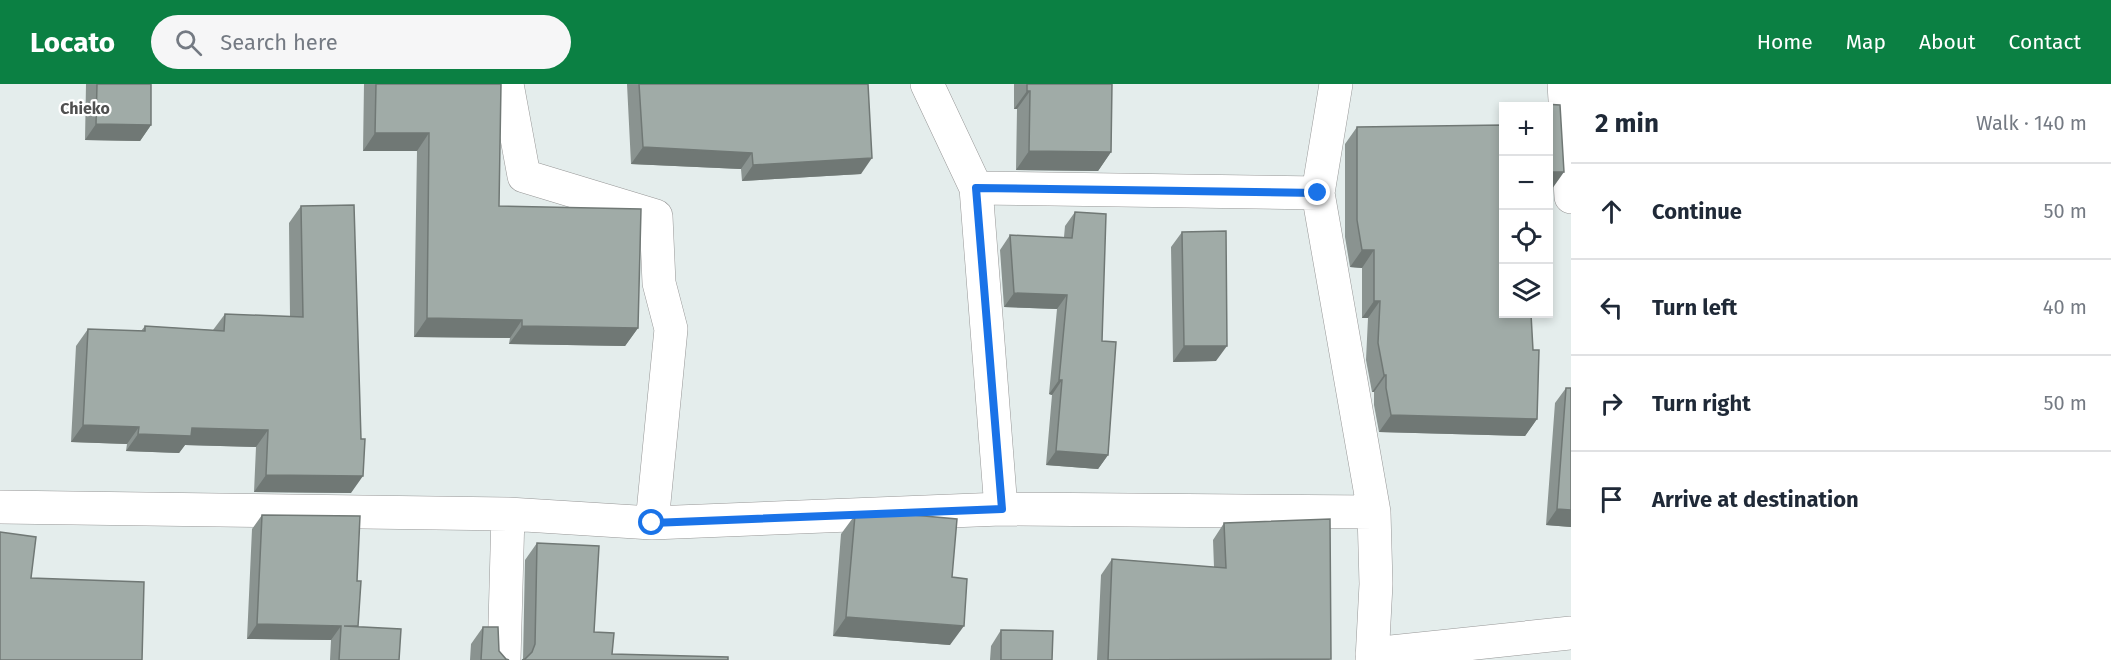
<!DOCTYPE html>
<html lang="en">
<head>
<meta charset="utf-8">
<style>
	:root { --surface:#fff; --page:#f6f6f7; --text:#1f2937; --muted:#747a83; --line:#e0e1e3; --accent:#0b8043 }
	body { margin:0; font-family:"Fira Sans",sans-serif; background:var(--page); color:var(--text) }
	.controls { position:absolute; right:18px; top:18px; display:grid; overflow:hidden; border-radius:0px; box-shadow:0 3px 9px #0003 }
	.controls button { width:54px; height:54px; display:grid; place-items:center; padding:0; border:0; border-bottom:2px solid var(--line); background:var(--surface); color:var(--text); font:30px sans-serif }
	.stop { position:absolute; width:18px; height:18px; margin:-14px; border:4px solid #1a73e8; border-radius:50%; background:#fff }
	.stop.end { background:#1a73e8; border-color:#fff; box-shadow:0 2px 6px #0008 }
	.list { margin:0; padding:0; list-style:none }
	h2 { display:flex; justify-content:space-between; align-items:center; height:78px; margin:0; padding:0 24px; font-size:26px }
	h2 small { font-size:20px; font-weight:400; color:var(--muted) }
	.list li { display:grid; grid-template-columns:39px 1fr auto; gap:18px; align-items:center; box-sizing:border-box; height:96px; padding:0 24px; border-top:2px solid var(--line) }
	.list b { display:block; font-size:22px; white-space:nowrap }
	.list em { font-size:20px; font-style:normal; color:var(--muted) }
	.icon { flex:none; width:33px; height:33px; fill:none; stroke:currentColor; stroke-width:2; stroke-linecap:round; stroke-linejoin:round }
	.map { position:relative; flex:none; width:1571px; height:576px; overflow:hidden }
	header { display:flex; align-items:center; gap:36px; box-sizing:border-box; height:84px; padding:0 30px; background:var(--accent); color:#fff }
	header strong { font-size:28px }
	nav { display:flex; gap:33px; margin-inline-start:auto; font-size:21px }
	.search { width:420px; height:54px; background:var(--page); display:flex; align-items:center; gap:15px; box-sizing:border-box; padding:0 21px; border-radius:33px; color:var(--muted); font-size:22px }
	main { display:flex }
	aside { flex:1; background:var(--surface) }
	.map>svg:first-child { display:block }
</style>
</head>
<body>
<header>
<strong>Locato</strong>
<div class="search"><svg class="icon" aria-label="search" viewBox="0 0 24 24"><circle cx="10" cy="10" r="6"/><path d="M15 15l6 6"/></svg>Search here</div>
<nav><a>Home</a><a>Map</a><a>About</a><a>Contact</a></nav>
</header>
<main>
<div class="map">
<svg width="1571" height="576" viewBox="0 0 1571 576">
	<rect width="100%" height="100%" fill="#e4edec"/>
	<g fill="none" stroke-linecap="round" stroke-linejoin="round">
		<!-- minor casing -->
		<g stroke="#979797" stroke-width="34">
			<path id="minor" d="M507 0 524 92 656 132 659 199 671 245 652 439
				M927 0 976 104 1001 425
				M1336 0 1318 109 1374 428 1376 500 1372 576
				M1564 0 1571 113
				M976 104 1318 109
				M0 423 508 430 652 439 1001 425 1374 428
				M1372 570 1571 549
				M504 576 508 430"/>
		</g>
		<!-- minor -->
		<use href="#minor" stroke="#fff" stroke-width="33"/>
	</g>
	<!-- wall -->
	<path fill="#8a9390" d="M86 0H151V41L140 57 85 56Z
		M364 0H501L499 122 638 244 625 262 509 260 510 254 414 253 417 67H363Z
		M627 0H868L861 90 742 97 741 85 631 80Z
		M1014 0H1112L1111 68 1098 87 1016 86 1017 25H1014Z
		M1357 43 1503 230 1537 335 1525 352 1379 348 1374 321V308H1372L1366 276 1368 234H1362V184L1350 183 1345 153V60Z
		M301 122 351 409 254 408 256 363 185 361 179 369 126 367 127 360 71 358 76 262 88 245 141 247 145 242 213 246 225 230 290 233 289 139Z
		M1075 128 1102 257 1108 371 1098 385 1046 381 1052 311 1049 310 1057 225 1004 223 1000 166 1010 151 1064 153 1065 142Z
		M1182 148 1216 277 1173 278 1171 163Z
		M1566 304 1571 443 1546 441 1555 319Z
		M262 431 358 543 399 576H330L331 556 247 555 252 445Z
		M855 431 950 561 833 552 841 450Z
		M1224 439 1330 576H1097L1101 491 1112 475 1214 483 1213 456Z
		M537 459 594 548 612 570 523 576 525 476Z
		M483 543 499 567 506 575 509 576H470L471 560Z
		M1001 546 1052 576H990L991 562Z"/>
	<!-- shaded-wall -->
	<path fill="#707875" d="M1027 7H1030L1017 25H1014Z
		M96 40 151 41 140 57 85 56Z
		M375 49H429L417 67H363Z
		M643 63 752 69 741 85 631 80Z
		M1029 67 1111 68 1098 87 1016 86Z
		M872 74 861 90 742 97 753 81Z
		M1548 88H1564L1552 105H1548Z
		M1362 166H1374L1362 184 1350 183Z
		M1014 209 1067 211 1057 225 1004 223Z
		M1374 217H1380L1368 234H1362Z
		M427 234 522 236 510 254 414 253Z
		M522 242 638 244 625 262 509 260Z
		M1184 262H1227L1216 277 1173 278Z
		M1384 291H1386L1374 308H1372Z
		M1059 296H1062L1052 311 1049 310Z
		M1391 331 1537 335 1525 352 1379 348Z
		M83 341 139 343 127 360 71 358Z
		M192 344 268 346 256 363 185 361 179 369 126 367 138 350Z
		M1056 367 1108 371 1098 385 1046 381Z
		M266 391 363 392 351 409 254 408Z
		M1557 425 1571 426V443L1546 441Z
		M846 533 964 542 950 561 833 552Z
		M257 540 341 542 331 556 247 555Z"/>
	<!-- building -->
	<path fill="#a0aba7" stroke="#707875" stroke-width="1.5" d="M97 0H151V41L96 40Z
		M376 0H501L499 122 641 125 638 244 522 242V236L427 234 429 49H375Z
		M639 0H868L872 74 753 81 752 69 643 63Z
		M1027 0H1112L1111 68 1029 67 1030 7H1027Z
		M1526 19 1560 21 1564 88H1548V22H1525Z
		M1503 41V230H1531L1533 266H1539L1537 335 1391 331 1386 304V291H1384L1378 259 1380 217H1374V166H1362L1357 136V43Z
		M354 121 361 355H365L363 392 266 391 268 346 192 344 191 352 138 350 139 343 83 341 88 245 145 247V242L224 247 225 230 303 233 301 122Z
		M1075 128 1106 130 1102 257 1116 258 1108 371 1056 367 1062 296H1059L1067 211 1014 209 1010 151 1072 154Z
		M1226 147 1227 262H1184L1182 148Z
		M1566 304H1571V426L1557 425Z
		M891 429 957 435 952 493 967 495 964 542 846 533 855 431Z
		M262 431 360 432 357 497H361L358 542H344L401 545 399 576H339L341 542 257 540Z
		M1330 435 1331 575 1108 576 1112 475 1226 484 1224 439Z
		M0 448 36 453 31 494 144 498 142 576H0Z
		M537 459 599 462 594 548 614 549 612 570 728 573V576H522L525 575 532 568 535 560Z
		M483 543H498L499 567 506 575 509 576H481Z
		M1001 546 1053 547 1052 576H1001Z"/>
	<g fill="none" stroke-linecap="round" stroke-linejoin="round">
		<!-- route -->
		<path stroke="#1a73e8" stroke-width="8" d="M652 439 1002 425 976 104 1318 109"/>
	</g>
	<g text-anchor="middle" stroke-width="4.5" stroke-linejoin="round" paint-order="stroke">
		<!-- neighbourhood labels -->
		<g font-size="16" font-weight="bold" fill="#505050" stroke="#fff">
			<text x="85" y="30">Chieko</text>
		</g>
	</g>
</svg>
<div class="controls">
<button>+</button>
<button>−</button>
<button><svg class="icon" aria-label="locate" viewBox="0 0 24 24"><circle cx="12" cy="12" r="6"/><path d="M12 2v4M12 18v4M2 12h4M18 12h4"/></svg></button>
<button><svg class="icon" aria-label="layers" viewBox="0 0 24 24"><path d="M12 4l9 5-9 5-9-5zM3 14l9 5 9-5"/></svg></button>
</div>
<div class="stop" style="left:652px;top:439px"></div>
<div class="stop end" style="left:1318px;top:109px"></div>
</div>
<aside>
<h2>2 min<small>Walk · 140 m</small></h2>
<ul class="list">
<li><svg class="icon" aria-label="ahead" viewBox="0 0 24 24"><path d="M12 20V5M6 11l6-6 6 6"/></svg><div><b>Continue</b></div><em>50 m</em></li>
<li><svg class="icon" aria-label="left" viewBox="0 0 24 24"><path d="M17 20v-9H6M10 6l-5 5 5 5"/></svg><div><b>Turn left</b></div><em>40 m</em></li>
<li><svg class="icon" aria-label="right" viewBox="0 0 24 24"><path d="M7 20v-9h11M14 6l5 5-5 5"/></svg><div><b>Turn right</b></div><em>50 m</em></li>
<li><svg class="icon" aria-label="arrive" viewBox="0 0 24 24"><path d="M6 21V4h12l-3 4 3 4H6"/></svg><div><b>Arrive at destination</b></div></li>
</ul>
</aside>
</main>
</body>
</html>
